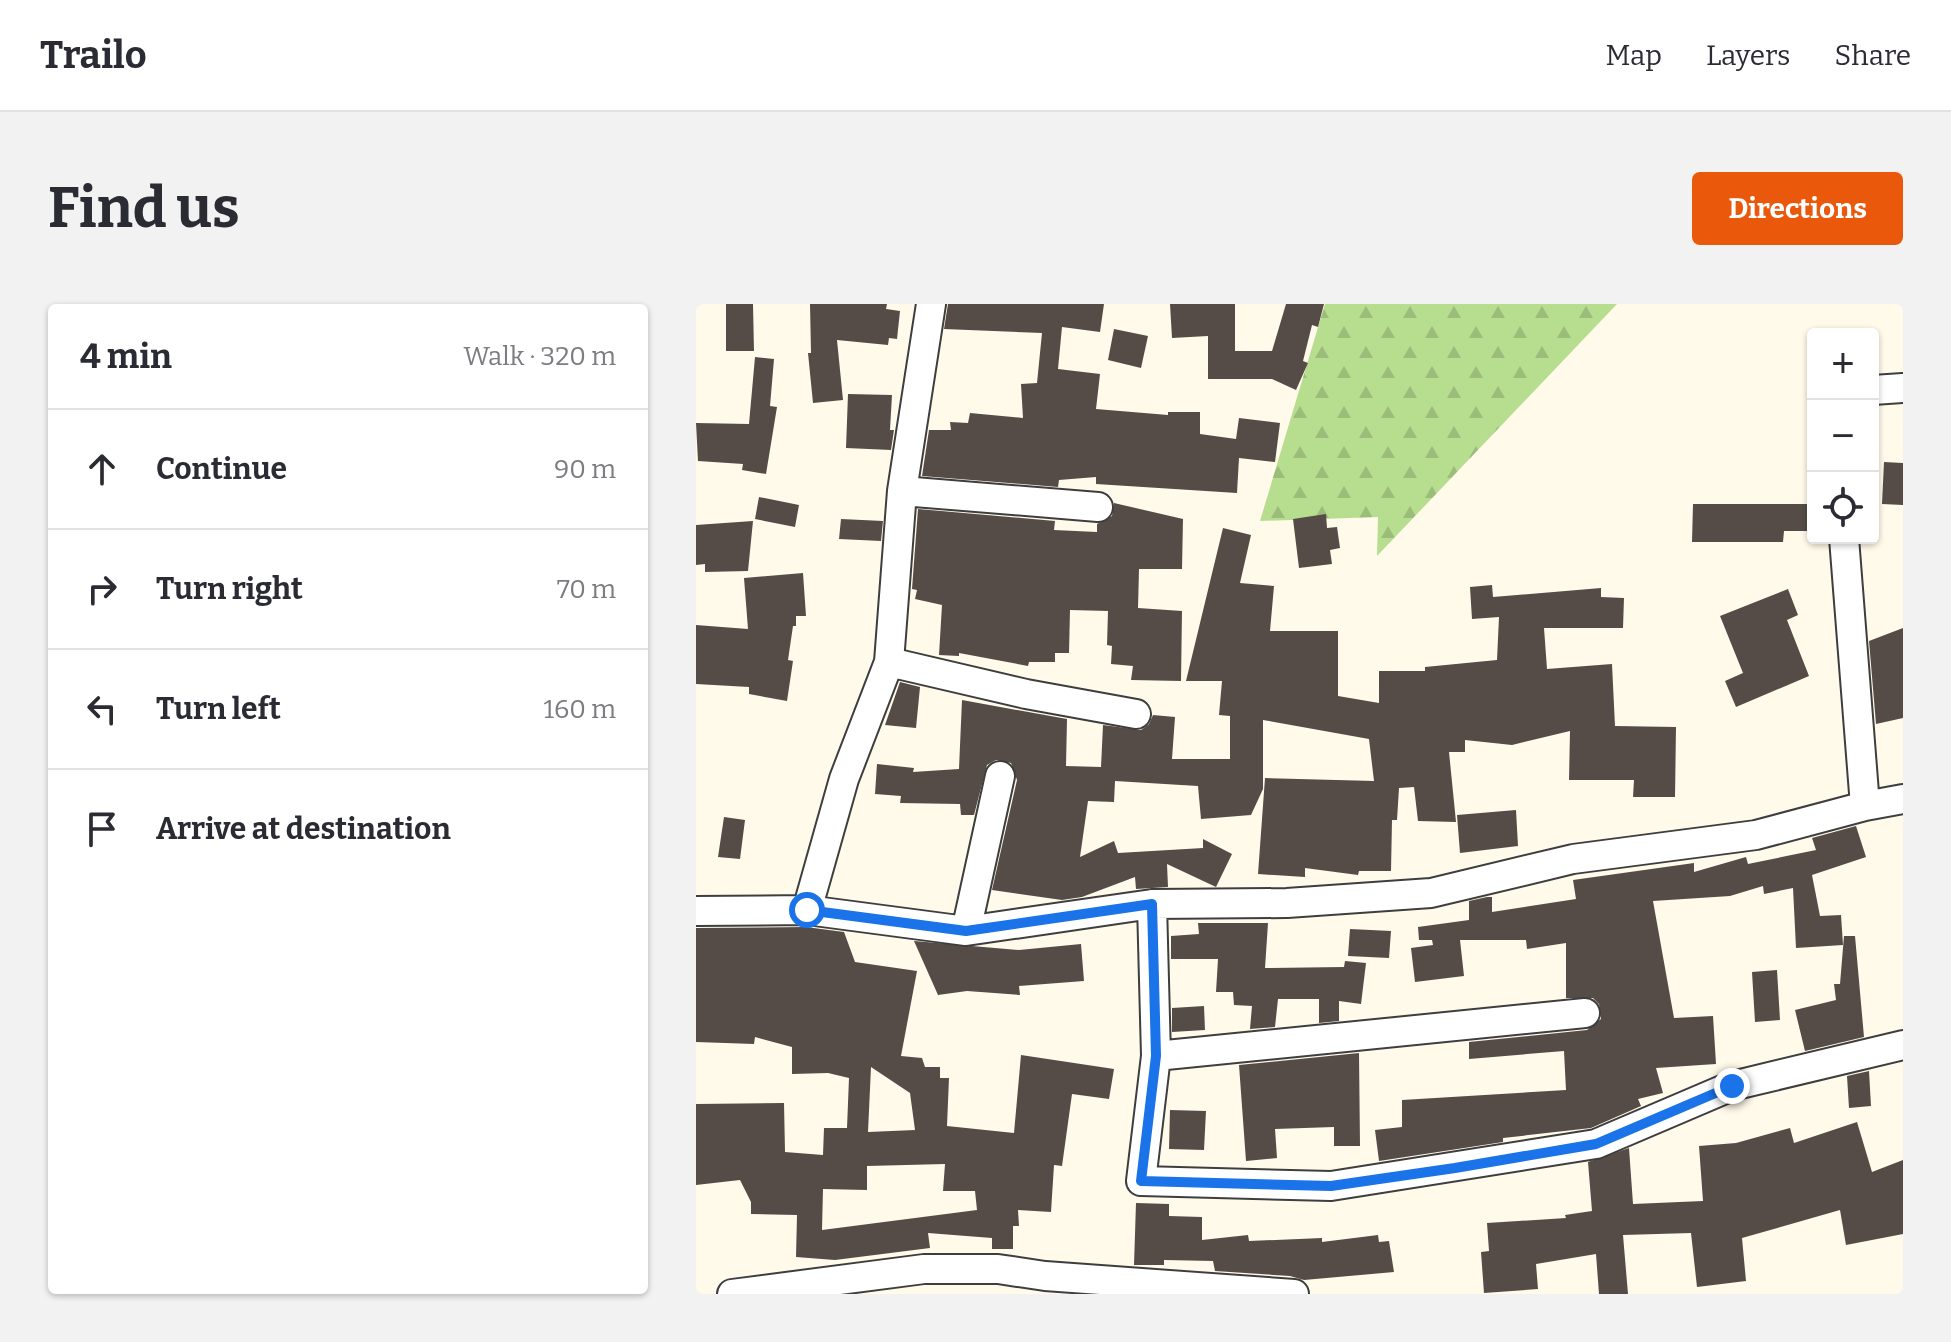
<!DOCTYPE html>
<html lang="en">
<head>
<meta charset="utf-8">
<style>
	:root { --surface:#fff; --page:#f2f2f3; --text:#2b2b33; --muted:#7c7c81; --line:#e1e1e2; --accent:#ea580c }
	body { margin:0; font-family:Bitter,serif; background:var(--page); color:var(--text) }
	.controls { position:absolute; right:24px; top:24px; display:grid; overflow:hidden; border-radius:8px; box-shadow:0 2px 6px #0004 }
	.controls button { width:72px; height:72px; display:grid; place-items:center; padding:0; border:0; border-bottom:2px solid var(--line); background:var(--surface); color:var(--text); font:40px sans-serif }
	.stop { position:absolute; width:24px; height:24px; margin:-18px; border:6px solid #1a73e8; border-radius:50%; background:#fff }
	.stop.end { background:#1a73e8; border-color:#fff; box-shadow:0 2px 8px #0008 }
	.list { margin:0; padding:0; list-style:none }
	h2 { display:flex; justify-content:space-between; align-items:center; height:104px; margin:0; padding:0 32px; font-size:34px }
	h2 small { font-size:26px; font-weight:400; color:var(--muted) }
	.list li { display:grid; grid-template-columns:52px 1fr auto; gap:24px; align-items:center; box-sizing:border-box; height:120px; padding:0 32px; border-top:2px solid var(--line) }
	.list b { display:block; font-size:30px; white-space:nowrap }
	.list em { font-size:26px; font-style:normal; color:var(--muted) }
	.icon { flex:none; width:44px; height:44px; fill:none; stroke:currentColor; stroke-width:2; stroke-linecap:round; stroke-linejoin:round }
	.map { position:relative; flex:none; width:1207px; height:990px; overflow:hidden; border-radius:8px }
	header { display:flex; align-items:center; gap:48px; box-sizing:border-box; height:112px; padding:0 40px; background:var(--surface); border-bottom:2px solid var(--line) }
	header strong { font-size:38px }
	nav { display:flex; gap:44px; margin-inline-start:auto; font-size:28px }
	.intro { display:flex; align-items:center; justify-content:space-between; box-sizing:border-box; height:192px; padding:0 48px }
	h1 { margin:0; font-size:56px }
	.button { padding:20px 36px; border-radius:8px; background:var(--accent); color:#fff; font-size:28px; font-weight:700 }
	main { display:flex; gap:48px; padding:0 48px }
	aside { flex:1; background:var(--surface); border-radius:8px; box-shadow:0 2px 6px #0004 }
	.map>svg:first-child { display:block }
</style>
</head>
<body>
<header>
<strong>Trailo</strong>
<nav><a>Map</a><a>Layers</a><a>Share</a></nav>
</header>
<div class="intro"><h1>Find us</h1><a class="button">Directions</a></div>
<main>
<aside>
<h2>4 min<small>Walk · 320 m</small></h2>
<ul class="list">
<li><svg class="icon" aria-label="ahead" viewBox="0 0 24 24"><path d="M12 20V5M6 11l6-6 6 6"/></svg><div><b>Continue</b></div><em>90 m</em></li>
<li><svg class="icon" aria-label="right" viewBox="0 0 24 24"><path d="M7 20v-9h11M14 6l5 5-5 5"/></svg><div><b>Turn right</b></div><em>70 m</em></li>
<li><svg class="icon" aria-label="left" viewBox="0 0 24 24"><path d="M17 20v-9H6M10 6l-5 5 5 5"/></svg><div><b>Turn left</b></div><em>160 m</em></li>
<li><svg class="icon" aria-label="arrive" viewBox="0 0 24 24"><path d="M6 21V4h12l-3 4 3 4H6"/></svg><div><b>Arrive at destination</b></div></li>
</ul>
</aside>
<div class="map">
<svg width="1207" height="990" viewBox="0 0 1207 990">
	<defs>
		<pattern id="forest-firs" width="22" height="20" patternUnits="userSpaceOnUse" patternTransform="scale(2)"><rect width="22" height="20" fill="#b7dd8f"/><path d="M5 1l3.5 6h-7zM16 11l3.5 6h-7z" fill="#9cbc7a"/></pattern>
	</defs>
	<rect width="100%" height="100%" fill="#fffaea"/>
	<!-- forest -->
	<path fill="url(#forest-firs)" d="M629 0H921L681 252 682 213 564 217Z"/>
	<!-- building -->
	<path fill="#554c47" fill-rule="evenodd" d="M30 0H57L58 47H30Z
		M114 0H191L190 5 204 7 201 35 193 34 192 41 141 36 147 96 117 99 112 49H115Z
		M252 0H408L404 28 366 23 362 65 404 70 400 105 472 111V108H504V130L540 135 543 114 584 119 579 158 543 154 541 189 400 180V173L363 176 362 183 226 172 233 126H255L254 118 272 119 274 109 327 114 325 80 341 79 346 29 248 25Z
		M474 0H539V47H576L590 0H628L622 23 616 21 607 57 612 59 600 86 576 75H512V32L476 34Z
		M418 25 452 32 445 64 412 56Z
		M59 53 78 55 74 102 81 103 70 170 46 166 47 160 2 157 0 119 53 120Z
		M152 90 196 91 194 126H198L195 146 150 144Z
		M1188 158 1207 159V201L1186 200Z
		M63 193 103 201 99 223 59 215Z
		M418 199 487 215 486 265H443L442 304 486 307 485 377 435 376 437 362 415 360 416 342 411 341 412 307 374 306 373 349H359V358H333L332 362 263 349V352L243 351 246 301 219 295 221 286 216 285 222 205 359 217 358 226 401 228V220L416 212Z
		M997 200H1112V227H1088L1087 238H996Z
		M630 210 631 224 641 223 644 244 634 246 636 260 603 264 597 215Z
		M145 215 187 217 185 237 143 235Z
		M57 217 52 267 9 268V260L0 261V221Z
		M527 224 555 231 544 279 578 282 574 327H642V392L683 399V367H729V363L801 356 803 313 776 315 774 283 796 281 797 293 905 284V293L928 294 927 324H848L851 365 916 360 919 422 980 423 979 493H937L938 476H873L874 427 816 441 769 436V448H753L760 518 722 517 718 483 703 484 701 516H696L695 567H663L662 571 609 564V573L562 570 569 474 678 477 673 435 567 416V485L555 511 505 515 502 482 419 477 418 498 392 497 384 553 418 537 422 549 507 544V535L536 550 520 583 471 560 472 583 440 585 439 573 386 593 366 596 296 586 321 476 315 459 300 456 291 461 278 511H265L264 500 204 499 205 492 179 490 181 460 218 464 217 468 263 465 266 396 371 415 370 462 405 463 407 421 445 426 453 420 457 411 479 413 476 455H534V412L523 411 526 377H490Z
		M107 269 110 312H100V322H97L92 356 97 357 91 397 53 390V383L0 380V321L52 325 48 274Z
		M1092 285 1102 311 1091 316 1113 372 1040 403 1029 377 1047 369 1024 312Z
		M1207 324V414L1180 420 1173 337Z
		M204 378 224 383 220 424 189 421Z
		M820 506 822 542 764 549 761 511Z
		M28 513 49 516 44 555 22 553Z
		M1160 522 1170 553 1116 571 1124 612 1145 611 1147 641 1100 644 1097 584 1068 590 1067 582 1034 592 957 597 978 714 1017 712 1020 760 960 764 967 789 942 795 945 802 895 824 807 834V838L683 857 679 826 706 823V796L870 786 868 747 773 755V738L891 726 905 715 903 700 897 694H870V639L831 645 830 636H764L768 672 719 678 715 644 737 641 736 636H723L722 623 773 616V597L791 593H796V608L880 595 877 576 998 559V568L1050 553 1052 560 1120 546 1116 534Z
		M502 619H572L569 664 648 663 649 657 670 659 665 700 643 697V717L623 719V695H582L579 723 554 725 556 702 538 701 537 688H520L522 655H475V632L503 630Z
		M110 623 148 628 159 658 221 667 205 752 226 754 229 763H244V774H253L251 822 318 829 325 751 418 765 413 795 376 790 366 862 358 861 355 908 322 906 323 922H317V945H296V934L232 929 234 944 139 956 100 953 101 911 55 910V898L44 876 0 881V800L88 799 89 848 127 851 128 824H151L153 774 132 769 96 770V743L59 733 58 740 0 738V624ZM175 763 214 789 219 826 172 828ZM249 860 247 887H279L281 906 126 926 127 885 171 886V862Z
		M654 625 695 627 693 654 652 652Z
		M1148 632H1159L1168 733 1109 747 1099 706 1140 696 1138 680H1144Z
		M218 637 323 646 385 640 388 677 323 682 324 691 271 687 242 691Z
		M1081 666 1084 716 1059 718 1056 668Z
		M508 702 509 726 476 728V704Z
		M663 749 664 842H638V823L579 825 581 854 550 857 543 761Z
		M1173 767 1175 802 1153 804 1151 772Z
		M474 806 510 807 508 846 473 845Z
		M1161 818 1176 868 1207 856V930L1150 941 1144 906 1046 934 1050 977 1001 983 995 929 927 931 932 990H903L900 950 840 960 842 985 788 989 785 948 793 947 791 919 870 914 869 911 896 907 892 858 933 844 937 900 1007 897 1003 842 1040 839 1094 824 1098 839Z
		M440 899 473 900V912L506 913V936L552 931 553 937 626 934V938L682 931 683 938 693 937 698 968 608 976 594 972 519 967 517 957 468 956V961H438Z"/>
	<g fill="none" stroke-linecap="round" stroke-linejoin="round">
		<!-- minor casing -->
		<g stroke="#3e3e3e" stroke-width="32">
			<path id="minor" d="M1177 86 1207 84
				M206 187 402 203
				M1148 234 1169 502
				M193 358 330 390 440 410
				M456 600 460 752 445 877 635 882 900 840 1036 782 1207 741
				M111 606 148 475 193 358 206 187 235 0
				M0 607 111 606 270 627 456 600 591 599 735 589 877 555 1060 531 1169 502 1207 495
				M270 627 304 472
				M460 752 889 709
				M36 990 228 965H302L349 972 598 990"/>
		</g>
		<!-- minor -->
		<use href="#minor" stroke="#fff" stroke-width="28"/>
	</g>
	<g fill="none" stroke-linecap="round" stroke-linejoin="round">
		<!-- route -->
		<path stroke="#1a73e8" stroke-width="10" d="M111 606 270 627 456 600 460 752 445 877 635 882 759 864 900 840 1036 782"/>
	</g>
</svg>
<div class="controls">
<button>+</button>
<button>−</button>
<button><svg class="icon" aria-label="locate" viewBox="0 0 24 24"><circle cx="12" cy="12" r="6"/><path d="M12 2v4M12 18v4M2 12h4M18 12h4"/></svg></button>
</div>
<div class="stop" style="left:111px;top:606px"></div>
<div class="stop end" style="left:1036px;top:782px"></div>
</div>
</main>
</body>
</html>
